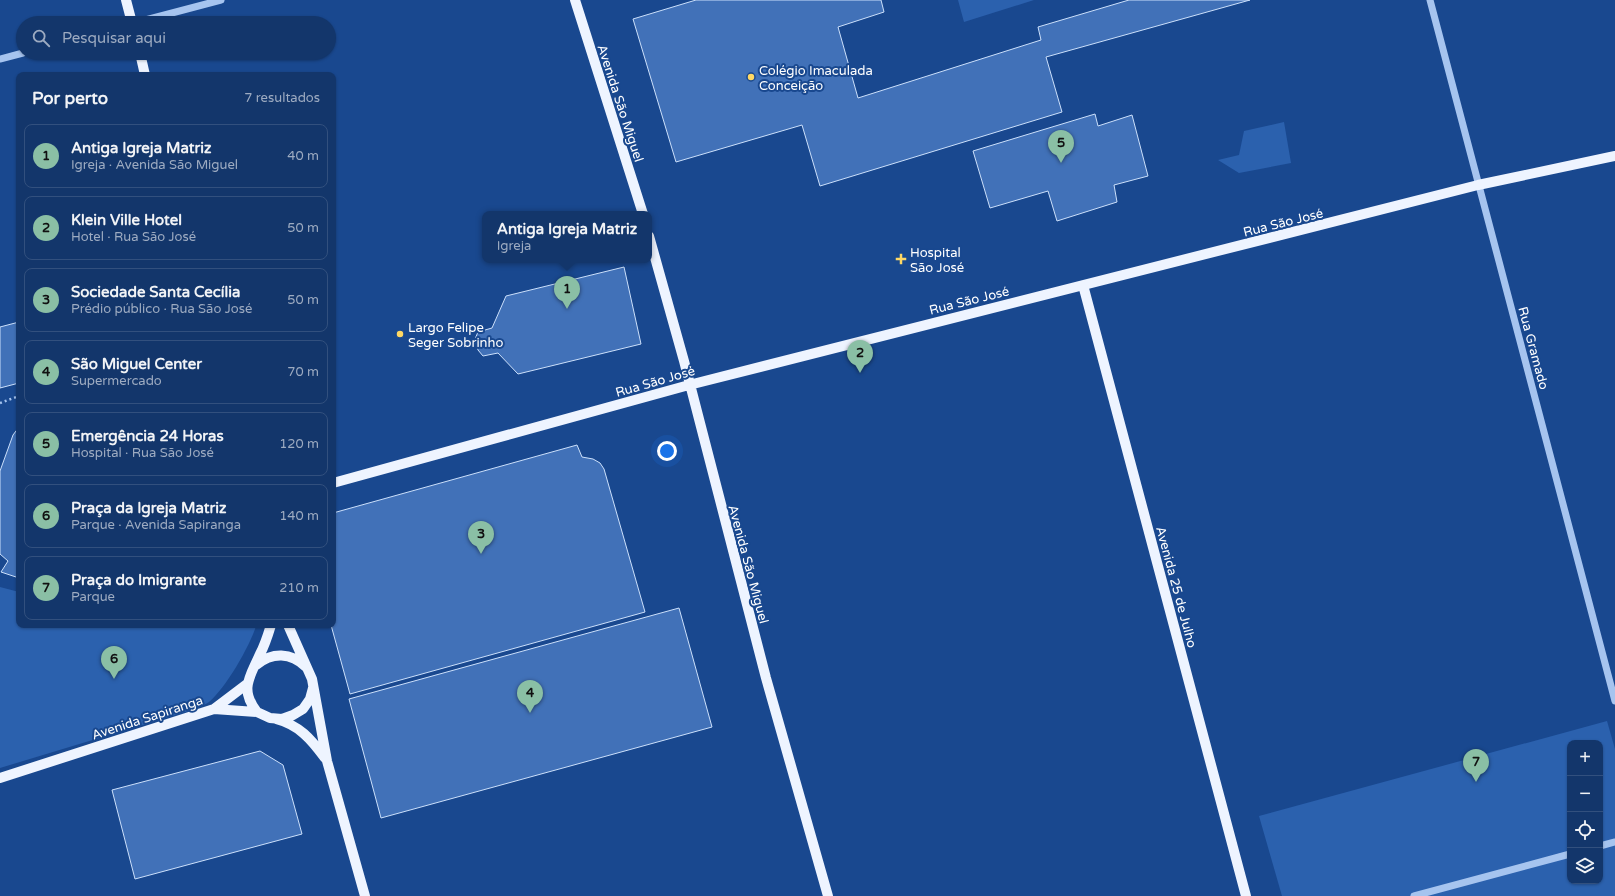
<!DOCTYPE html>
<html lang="pt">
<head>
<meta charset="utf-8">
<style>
	:root { --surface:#13366b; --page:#204173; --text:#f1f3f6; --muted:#9dabc1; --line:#32507e; --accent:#8abfa5 }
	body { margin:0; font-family:"Varela Round",sans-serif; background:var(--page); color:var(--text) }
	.controls { position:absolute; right:12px; bottom:12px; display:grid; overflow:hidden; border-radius:8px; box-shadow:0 1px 3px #0004 }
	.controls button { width:36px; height:36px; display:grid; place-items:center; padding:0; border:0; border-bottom:1px solid var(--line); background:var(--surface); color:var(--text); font:20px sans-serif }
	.you { position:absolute; left:667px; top:451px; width:14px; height:14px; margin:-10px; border:3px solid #fff; border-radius:50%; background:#1a73e8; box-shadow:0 0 0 6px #1a73e833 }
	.badge { display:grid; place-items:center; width:26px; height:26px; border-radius:50%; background:var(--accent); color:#111; font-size:13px; font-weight:700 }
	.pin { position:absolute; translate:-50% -33px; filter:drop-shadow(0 1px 2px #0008) }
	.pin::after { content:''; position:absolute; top:21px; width:14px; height:12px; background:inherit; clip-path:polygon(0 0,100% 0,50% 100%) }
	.popup { position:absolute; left:482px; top:211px; width:170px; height:52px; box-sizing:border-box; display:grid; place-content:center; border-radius:8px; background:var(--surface); filter:drop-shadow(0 1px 3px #0005); font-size:13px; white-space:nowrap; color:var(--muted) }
	.popup b { font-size:15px; color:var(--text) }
	.popup::after { content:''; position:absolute; left:50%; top:100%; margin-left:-8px; border:8px solid transparent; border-top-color:var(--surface) }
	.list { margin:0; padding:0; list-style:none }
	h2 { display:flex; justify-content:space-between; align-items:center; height:52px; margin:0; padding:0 16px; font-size:17px }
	h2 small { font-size:13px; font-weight:400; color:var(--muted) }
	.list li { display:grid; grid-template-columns:26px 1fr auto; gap:12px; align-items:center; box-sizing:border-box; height:64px; margin:0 8px 8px; padding:0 8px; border:1px solid var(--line); border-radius:8px }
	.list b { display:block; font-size:15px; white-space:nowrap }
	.list p { margin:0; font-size:13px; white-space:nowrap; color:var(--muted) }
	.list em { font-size:13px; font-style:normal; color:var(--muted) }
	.icon { flex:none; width:22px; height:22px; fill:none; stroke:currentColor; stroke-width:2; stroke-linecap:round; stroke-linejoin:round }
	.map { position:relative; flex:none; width:1615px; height:896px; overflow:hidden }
	.search { position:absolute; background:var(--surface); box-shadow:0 1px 3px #0004; left:16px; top:16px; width:320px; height:44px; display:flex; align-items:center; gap:10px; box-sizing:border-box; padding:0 14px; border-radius:22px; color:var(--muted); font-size:15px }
	.panel { position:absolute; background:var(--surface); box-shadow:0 1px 3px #0004; left:16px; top:72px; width:320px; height:556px; border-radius:8px }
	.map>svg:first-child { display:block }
</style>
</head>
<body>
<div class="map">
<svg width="1615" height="896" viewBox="0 0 1615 896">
	<rect width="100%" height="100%" fill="#19488f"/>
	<!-- green -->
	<path fill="#2b61ae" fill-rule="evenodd" d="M958 0H1034L964 22Z
		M1284 122 1291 163 1239 173 1218 160 1239 155 1244 131Z
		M0 587 19 592V625H255L256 626C250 646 225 689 209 702 205 705 199 707 195 709L0 768Z
		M1607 721 1615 749V896H1282L1259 816ZM1570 743H1600V881H1570Z"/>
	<!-- building -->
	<path fill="#4171b8" stroke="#cce0fb" d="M696 0H881L884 12 838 27 858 98 1041 40 1038 27 1129 0H1250L1046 57 1062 112 820 186 802 125 676 162 633 19Z
		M1095 114 1098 126 1132 115 1148 176 1114 185 1117 202 1057 221 1048 191 990 208 973 151Z
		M624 267 641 344 518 374 498 353 483 356 478 350 475 339 478 332 492 328 506 296Z
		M19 322V383L0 388V327Z
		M19 427V578L1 572 8 561 0 554V471L13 435Z
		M577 445 582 457 593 459 600 463 604 469 645 612 350 694 331 625H333V513Z
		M679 608 712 727 381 818 349 699Z
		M260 751 283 765 302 834 135 879 112 790Z"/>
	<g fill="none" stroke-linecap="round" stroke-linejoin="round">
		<!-- path -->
		<path stroke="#a6c4ef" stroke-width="2.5" stroke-dasharray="2 3" stroke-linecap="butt" d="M0 403 19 396"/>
		<!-- minor -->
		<path stroke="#a6c4ef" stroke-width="7" d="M1430 0 1615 701
			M134 23 221 0
			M0 59 23 53
			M1600 846 1615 842
			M1414 896 1570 854"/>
		<!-- major -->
		<path stroke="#eef4ff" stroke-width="10" d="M126 0 132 23
			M575 0 643 214
			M140 53 145 75
			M649 236 684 361 766 678 828 896
			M1083 285 1246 896
			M333 483 689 385 1478 185 1615 156
			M288 625 312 679 327 761 365 896
			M256 665C272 652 291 652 306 667
			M214 709 247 684
			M257 712C239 689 250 677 260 654 265 645 268 635 271 625
			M276 719C299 725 311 739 325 758
			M0 778 214 709 257 712 270 718 282 719 293 715 303 709 310 699 313 688"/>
	</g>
	<!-- markers -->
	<g fill="#ffd864" stroke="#19488f" stroke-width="1.5">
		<circle cx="751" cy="77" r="4"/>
		<path d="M899 253h4v4h4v4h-4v4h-4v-4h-4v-4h4z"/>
		<circle cx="400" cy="334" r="4"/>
	</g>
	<g text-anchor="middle" stroke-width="4" stroke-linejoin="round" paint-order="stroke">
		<!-- poi labels -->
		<g font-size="13" fill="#fff" stroke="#19488f" text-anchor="start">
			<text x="759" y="75">Colégio Imaculada<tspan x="759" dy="15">Conceição</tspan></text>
			<text x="910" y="257">Hospital<tspan x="910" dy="15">São José</tspan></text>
			<text x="408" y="332">Largo Felipe<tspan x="408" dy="15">Seger Sobrinho</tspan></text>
		</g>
		<!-- street labels -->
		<g font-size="13" fill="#fff" stroke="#19488f">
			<text transform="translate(621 103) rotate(72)" y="5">Avenida São Miguel</text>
			<text transform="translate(1283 222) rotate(-14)" y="5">Rua São José</text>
			<text transform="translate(969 300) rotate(-14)" y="5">Rua São José</text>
			<text transform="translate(1534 348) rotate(75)" y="5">Rua Gramado</text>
			<text transform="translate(655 381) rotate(-16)" y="5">Rua São José</text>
			<text transform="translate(749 564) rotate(75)" y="5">Avenida São Miguel</text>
			<text transform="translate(1177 587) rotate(75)" y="5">Avenida 25 de Julho</text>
			<text transform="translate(147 717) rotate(-18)" y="5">Avenida Sapiranga</text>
		</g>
	</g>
</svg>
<div class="controls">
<button>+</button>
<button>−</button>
<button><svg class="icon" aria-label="locate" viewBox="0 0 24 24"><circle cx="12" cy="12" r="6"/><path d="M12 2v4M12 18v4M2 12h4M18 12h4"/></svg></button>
<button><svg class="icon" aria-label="layers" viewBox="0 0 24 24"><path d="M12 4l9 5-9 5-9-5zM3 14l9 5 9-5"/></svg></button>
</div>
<div class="you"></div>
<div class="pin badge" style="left:567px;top:309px">1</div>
<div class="popup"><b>Antiga Igreja Matriz</b>Igreja</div>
<div class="pin badge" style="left:860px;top:373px">2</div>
<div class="pin badge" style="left:481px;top:554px">3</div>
<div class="pin badge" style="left:530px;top:713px">4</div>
<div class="pin badge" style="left:1061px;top:163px">5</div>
<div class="pin badge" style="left:114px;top:679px">6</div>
<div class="pin badge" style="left:1476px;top:782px">7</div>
<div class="search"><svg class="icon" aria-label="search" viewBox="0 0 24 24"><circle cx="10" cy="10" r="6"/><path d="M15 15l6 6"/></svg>Pesquisar aqui</div>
<section class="panel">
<h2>Por perto<small>7 resultados</small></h2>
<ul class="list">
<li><span class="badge">1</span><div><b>Antiga Igreja Matriz</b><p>Igreja · Avenida São Miguel</p></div><em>40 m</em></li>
<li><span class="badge">2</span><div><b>Klein Ville Hotel</b><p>Hotel · Rua São José</p></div><em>50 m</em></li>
<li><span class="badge">3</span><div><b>Sociedade Santa Cecília</b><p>Prédio público · Rua São José</p></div><em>50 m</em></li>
<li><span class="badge">4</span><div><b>São Miguel Center</b><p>Supermercado</p></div><em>70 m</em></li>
<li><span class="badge">5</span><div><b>Emergência 24 Horas</b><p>Hospital · Rua São José</p></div><em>120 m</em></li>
<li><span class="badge">6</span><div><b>Praça da Igreja Matriz</b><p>Parque · Avenida Sapiranga</p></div><em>140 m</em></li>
<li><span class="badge">7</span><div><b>Praça do Imigrante</b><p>Parque</p></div><em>210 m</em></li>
</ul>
</section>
</div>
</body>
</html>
